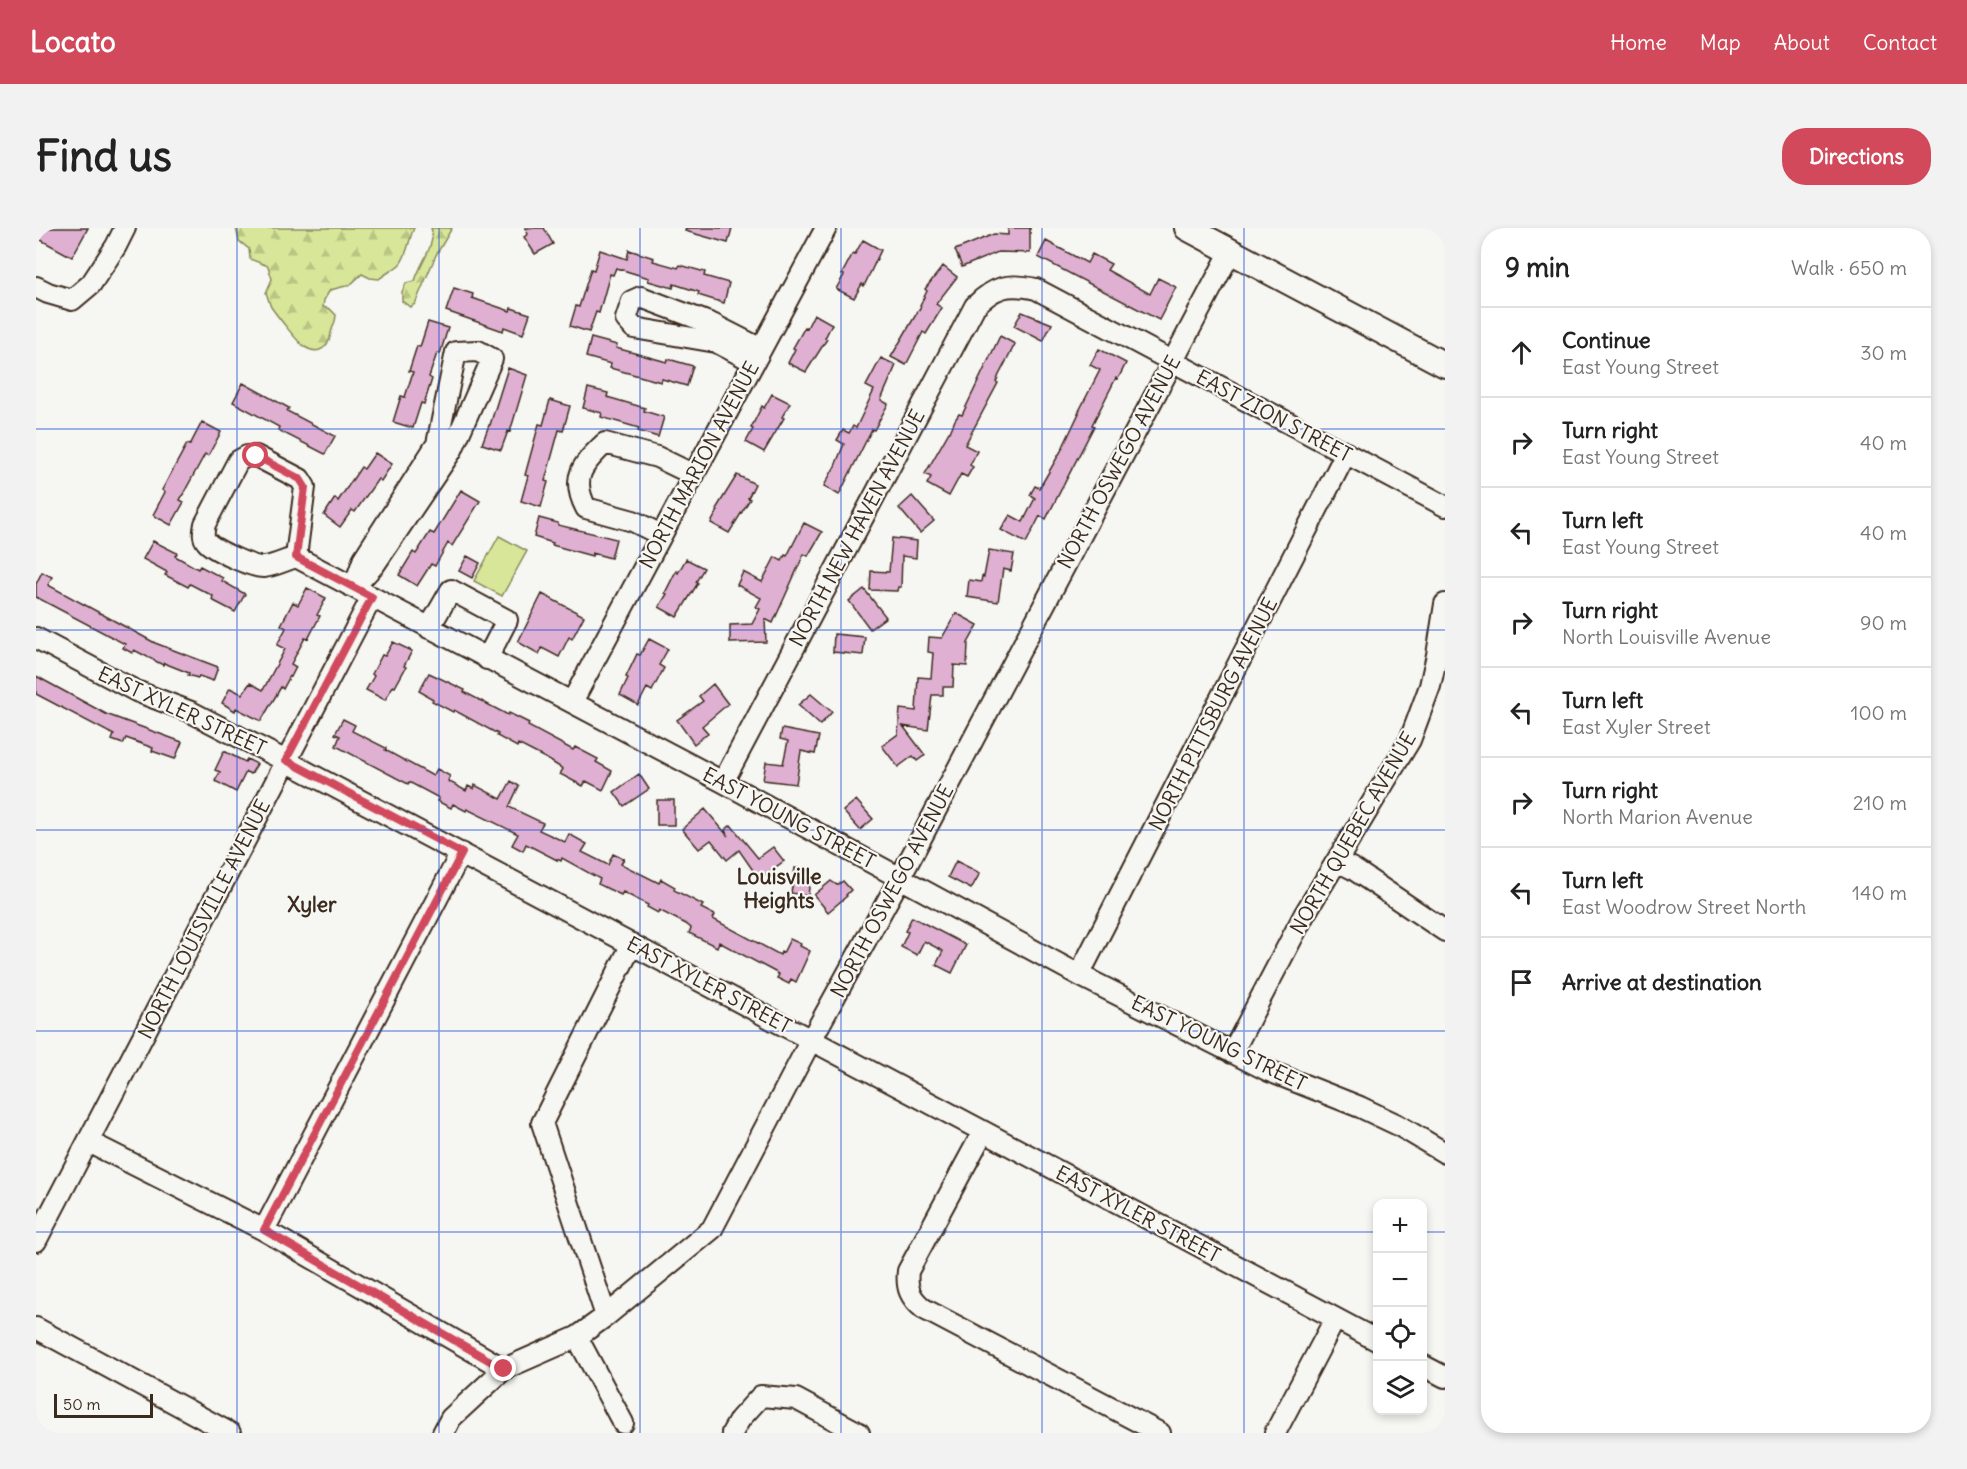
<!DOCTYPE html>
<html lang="en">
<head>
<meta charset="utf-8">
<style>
	:root { --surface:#fff; --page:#f2f2f2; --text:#222; --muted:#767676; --line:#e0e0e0; --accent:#d1495b }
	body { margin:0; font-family:Delius,sans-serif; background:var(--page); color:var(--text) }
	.controls { position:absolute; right:18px; bottom:18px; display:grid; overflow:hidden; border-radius:12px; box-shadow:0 3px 9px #0003 }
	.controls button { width:54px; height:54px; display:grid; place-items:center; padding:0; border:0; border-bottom:2px solid var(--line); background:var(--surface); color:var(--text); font:30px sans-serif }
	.scale { position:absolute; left:18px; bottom:15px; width:99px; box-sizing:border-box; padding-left:6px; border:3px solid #3b2a1e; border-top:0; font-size:16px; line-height:21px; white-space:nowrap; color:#3b2a1e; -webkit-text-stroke:4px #f6f6f2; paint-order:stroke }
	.stop { position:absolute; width:18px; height:18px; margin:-14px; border:4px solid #d1495b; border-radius:50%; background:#fff }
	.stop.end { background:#d1495b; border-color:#fff; box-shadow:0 2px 6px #0008 }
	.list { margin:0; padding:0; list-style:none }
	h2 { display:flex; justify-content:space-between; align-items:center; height:78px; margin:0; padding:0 24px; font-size:26px }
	h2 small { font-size:20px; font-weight:400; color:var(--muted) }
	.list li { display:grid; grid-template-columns:39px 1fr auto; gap:18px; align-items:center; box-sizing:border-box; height:90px; padding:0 24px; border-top:2px solid var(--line) }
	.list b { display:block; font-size:22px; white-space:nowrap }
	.list p { margin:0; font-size:20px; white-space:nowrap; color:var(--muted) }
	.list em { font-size:20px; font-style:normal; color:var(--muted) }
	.icon { flex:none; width:33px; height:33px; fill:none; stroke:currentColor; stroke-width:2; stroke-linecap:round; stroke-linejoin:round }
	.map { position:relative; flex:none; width:1409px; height:1205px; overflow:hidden; border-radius:24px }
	header { display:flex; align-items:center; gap:36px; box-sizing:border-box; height:84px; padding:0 30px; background:var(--accent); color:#fff }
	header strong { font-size:28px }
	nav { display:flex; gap:33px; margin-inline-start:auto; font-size:21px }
	.intro { display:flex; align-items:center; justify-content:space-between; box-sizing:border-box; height:144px; padding:0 36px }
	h1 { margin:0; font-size:42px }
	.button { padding:15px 27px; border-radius:24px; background:var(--accent); color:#fff; font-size:21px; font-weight:700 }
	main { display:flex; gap:36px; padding:0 36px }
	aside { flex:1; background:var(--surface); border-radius:24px; box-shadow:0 3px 9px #0003 }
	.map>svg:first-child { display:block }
</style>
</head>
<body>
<header>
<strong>Locato</strong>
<nav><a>Home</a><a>Map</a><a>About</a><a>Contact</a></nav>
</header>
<div class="intro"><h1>Find us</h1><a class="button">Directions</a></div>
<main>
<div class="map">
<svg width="1409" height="1205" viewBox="0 0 1409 1205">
	<defs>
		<pattern id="forest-firs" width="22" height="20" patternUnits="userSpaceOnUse" patternTransform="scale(1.5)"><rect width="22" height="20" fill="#d7e699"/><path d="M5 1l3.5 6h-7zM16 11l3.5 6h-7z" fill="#b9c583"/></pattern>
	</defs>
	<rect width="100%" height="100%" fill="#f6f6f2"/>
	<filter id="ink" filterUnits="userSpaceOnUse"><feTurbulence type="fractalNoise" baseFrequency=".0167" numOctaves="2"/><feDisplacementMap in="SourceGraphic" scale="12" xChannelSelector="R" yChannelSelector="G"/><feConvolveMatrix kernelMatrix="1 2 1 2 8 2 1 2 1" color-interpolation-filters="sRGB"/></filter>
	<g filter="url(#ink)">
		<!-- forest -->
		<path fill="url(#forest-firs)" stroke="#89885c" stroke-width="1.5" d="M200 0H378C373 10 371 30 363 37 357 42 349 46 343 51L334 50 326 46 314 57 294 62 288 72 287 79 294 81 300 87C300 95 296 99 295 105 293 119 283 128 269 119 262 115 240 86 235 79 233 75 232 69 230 65L236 51 232 38 214 31 213 21 203 13Z
			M395 0H416L400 27 379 76 374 79 366 73V64L370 55 379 53C383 37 401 16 395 0Z"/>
		<!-- garden -->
		<path fill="#d7e699" stroke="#89885c" stroke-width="1.5" d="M463 308 491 323 466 368 438 353Z"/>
		<!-- building -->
		<path fill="#dfb0d2" stroke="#3b2a1e" stroke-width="1.5" d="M9 0H52L36 29 3 11Z
			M489 0H508L517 16 499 26 488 9 492 6Z
			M650 0H696L692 15 649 3Z
			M972 0H994V25L962 24 926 39 919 22 958 6 972 7Z
			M827 12 845 22 828 58 826 56 818 70 800 61 808 47 806 46 817 25 819 26Z
			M1010 13 1051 35 1056 26 1075 36 1071 42 1114 66 1122 50 1140 59 1123 92 1002 29Z
			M564 22 591 31 593 22 618 30 617 33 642 40 644 37 669 44 668 48 693 55 688 75 662 67 663 64 638 56 637 60 612 53 613 50 580 40 577 47 574 46 563 85 560 84 553 104 534 98 540 78 543 79 555 41 558 42Z
			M907 38 921 49 900 76 906 80 890 106 887 104 870 137 855 129 885 78 884 77 891 63 889 61Z
			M418 60 437 66 436 70 474 83 475 80 494 86 487 106 468 99 467 103 410 83Z
			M986 84 1016 96 1007 113 978 98Z
			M778 86 796 96 789 110 791 111 770 144 752 135 759 121 757 120 769 99 771 100Z
			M392 94 412 100 404 126 401 125 393 149 396 151 388 176 385 175 377 200 357 194 365 168 369 169 377 144 373 143 381 118 384 119Z
			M964 108 979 116 963 147 960 154 962 155 929 217 941 223 934 237 937 239 931 249 925 246 913 268 891 256 895 249 889 246 913 204H914L919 192 923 186 926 187Z
			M555 110 581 117 580 120 631 134 632 131 657 138 651 158 626 151 625 154 574 140 575 136 550 129Z
			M1063 121 1090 135 1082 151 1080 150 1056 197 1058 198 1010 291 1004 288 990 315 965 302 974 287 987 294 999 270 994 267 999 258 1003 260 1007 254 1025 223 1043 185H1042L1064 142 1054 137Z
			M845 130 860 137 845 172 852 176 838 202 836 201 803 267 788 258 799 238 808 216 801 212 807 202 813 205 817 198 820 200 838 162 830 158Z
			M472 140 491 147 474 204 472 203 465 222 446 216 453 197H454Z
			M207 155 253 180 251 183 299 208 289 226 242 202 243 199 197 174Z
			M552 160 572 165 571 169 609 180 608 183 628 189 622 209 602 203 603 200 565 189 566 185 547 180Z
			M736 166 754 175 746 189 748 190 728 224 710 214 717 201 715 200 726 178 728 180Z
			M514 172 534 178 527 203 523 202 509 253 512 254 505 279 485 273 492 248 489 247 503 196 507 197Z
			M166 194 185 204 172 228 169 226 144 272 148 274 135 297 117 287 129 264 126 262 151 216 154 217Z
			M339 225 356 236 345 253 342 251 319 284 316 282 304 299 288 287 299 270 302 273 325 239 328 241Z
			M701 247 719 256 712 270 714 271 693 305 675 295 682 282 680 281Z
			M425 262 444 273 416 318 412 315 399 338 395 336 381 358 363 347 377 324 380 326 394 304 398 306Z
			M876 268 898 293 884 305 863 280Z
			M503 290 522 295V297L580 311 575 330 556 325V328L516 317 517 315 498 309Z
			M768 295 786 304 772 328 768 326 737 395 729 391 730 414 694 415V397L716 396 724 381 720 379 725 370 701 357 707 344 726 354 739 329 746 333 749 327 751 328Z
			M856 310 881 313 880 330 866 328 865 359H862L861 363 834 362 835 343 853 344Z
			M117 313 141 325 139 328 162 341 164 338 187 350 186 353 209 366 199 384 176 372 177 368 154 356 152 359 129 347 131 344 107 331Z
			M953 322 978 326 975 343 967 341 962 374 931 369 933 352 945 354 946 348 948 349Z
			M431 328 444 335 436 350 423 343Z
			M650 331 668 340 660 354 662 355 641 389 623 379 631 366 629 365 640 343 642 345Z
			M6 344 16 349 12 357 86 397 119 415 182 439 177 453 163 448 162 450 152 447 153 445 128 435 127 437 98 422 96 425 87 420 89 416 0 369V356Z
			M271 360 290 370 281 387 284 388 272 411 269 410 255 436 260 439 255 449 254 448 247 461 245 459 225 493 200 480 199 483 186 475 194 460 206 466 214 455 227 462 249 421 241 417 250 400 245 397 257 374 262 377Z
			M828 361 850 389 834 401 813 373Z
			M506 366 548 388 536 411 533 409 523 429 506 420 503 426 482 414Z
			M920 385 942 397 932 415 931 438 918 437 917 459H907V467H896L892 502 867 498 889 527 881 533 877 528 862 539 846 518 862 506 864 481 880 483 882 449 895 450 897 425 892 424 893 409 906 410Z
			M798 406 829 409 827 427 797 424Z
			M613 411 632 421 623 437 628 440 616 463 611 460 602 477 584 467 592 450 590 449 601 426 604 427Z
			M357 414 376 423 368 438 370 439 359 459 357 458 349 472 330 462 338 448 336 446 346 427 349 428Z
			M393 445 429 462 428 464 472 487 473 485 493 495 492 498 537 522 539 519 562 531 560 534 576 543 567 562 550 553 547 558 524 546 527 541 511 531 482 516 481 519 461 508 462 506 418 482 417 484 396 473 397 471 383 463Z
			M0 448 70 486 146 514 139 531 116 523 117 520 90 510 87 516 76 512 78 507 0 466Z
			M677 456 692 476 666 498 672 505 658 516 641 492 667 473 663 468Z
			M775 466 796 484 784 497 762 477Z
			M307 491 319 497 316 503 350 520 349 522 397 548 401 541 414 548 412 553 430 563 432 558 438 561 439 557 465 571 475 553 483 558 473 579 507 595 503 602 529 614 533 606 551 616 546 624 572 637 577 626 588 631 585 636 623 655 625 651 639 659 638 662 667 677 665 680 679 687 677 691 744 727 745 724 747 725 754 711 765 716 764 718 774 723 760 754 755 751 753 756 741 750 743 747 739 744 683 714 681 719 653 705 655 700 650 696 623 682 622 685 611 679 612 677 587 664 585 667 562 656 564 651 526 630 525 633 521 631V632L490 616 487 623 476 617 482 606 431 581 430 583 417 576 415 580 401 573 403 570 373 554 372 556 300 518 304 508 299 506Z
			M746 501 783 508 779 526 765 523 760 556 727 552 730 534 747 536 752 513 744 511Z
			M188 523 209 534 211 531 221 536 215 546 210 544 200 564 179 553 184 544 179 542Z
			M603 546 613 561 588 578 578 564Z
			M621 572H638V597H621Z
			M820 572 837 591 824 602 807 583Z
			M669 581 692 608 689 602 695 597 722 630 737 619 748 633 723 651 703 622 691 632 675 612 663 621 646 601Z
			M920 633 944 645 935 661 912 649Z
			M759 640 775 643 772 668 755 665Z
			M795 653 801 657 807 653 815 662 810 667 811 668 792 684 778 667Z
			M876 689 930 717 916 745 900 737 907 723 888 713 881 727 865 719 872 704 869 703Z"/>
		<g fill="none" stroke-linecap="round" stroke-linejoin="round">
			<!-- minor casing -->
			<g stroke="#3b2a1e" stroke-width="24">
				<path id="minor" d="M0 59 12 65 36 72 55 56 80 18 89 0
					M442 123 456 131 416 222 339 336 318 359 328 330 401 216 420 124Z
					M718 134 680 114 598 100 590 91 596 73 605 69 676 96 725 121
					M211 228H220L264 251 269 259 260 329C250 332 238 338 228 339 217 340 178 322 171 314 166 309 168 302 169 296L202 233Z
					M625 307 597 293 550 280C534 249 547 236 569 215L621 229 658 247
					M260 329 687 554 1043 747 1233 843 1324 879 1362 897 1409 925
					M393 400 415 362 471 392 451 431
					M0 410 100 463 155 484 250 533 1342 1113
					M536 474 790 0
					M687 554 939 78C959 58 972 55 1000 61L1409 278
					M1301 633 1317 641 1409 703
					M1043 747 1310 225
					M1196 825 1268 687 1374 512 1394 458 1401 427 1409 376
					M947 904 872 1043C870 1060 874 1070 888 1081L1124 1205
					M53 914 228 1002 468 1141
					M228 1002 425 625
					M0 1013 336 369
					M570 1088 506 895 596 716
					M0 1100 194 1205
					M541 1109 587 1195
					M1386 1137 1409 1149
					M407 1205 415 1190 468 1141 541 1109 570 1088 676 1001 775 812 864 650 1195 23
					M696 1205 704 1191 725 1168 760 1171 823 1205
					M1239 1205 1299 1091"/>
			</g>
			<!-- major casing -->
			<g stroke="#3b2a1e" stroke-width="28">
				<path id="major" d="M1151 0 1409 137"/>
			</g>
			<!-- minor -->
			<use href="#minor" stroke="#f6f6f2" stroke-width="20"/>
			<!-- major -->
			<use href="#major" stroke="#f6f6f2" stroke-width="24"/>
		</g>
	</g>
	<g fill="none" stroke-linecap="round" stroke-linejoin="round" filter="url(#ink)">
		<!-- route -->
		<path stroke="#d1495b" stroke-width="8" d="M220 228 264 251 269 259 260 329 336 369 250 532 426 625 228 1002 468 1141"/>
	</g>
	<!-- grid -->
	<path fill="none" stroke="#1d4ed8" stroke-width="1.5" stroke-opacity="0.55" d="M201 0V1205M403 0V1205M604 0V1205M805 0V1205M1006 0V1205M1208 0V1205M0 201H1409M0 402H1409M0 602H1409M0 803H1409M0 1004H1342M1386 1004H1409"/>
	<g text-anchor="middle" stroke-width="4.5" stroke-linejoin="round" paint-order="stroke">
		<!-- street labels -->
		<g font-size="20" fill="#3b2a1e" stroke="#f6f6f2">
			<text transform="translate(1238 188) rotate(28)" y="7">EAST ZION STREET</text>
			<text transform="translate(1083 234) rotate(-62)" y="7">NORTH OSWEGO AVENUE</text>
			<text transform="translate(663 237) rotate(-62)" y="7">NORTH MARION AVENUE</text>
			<text transform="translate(821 300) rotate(-62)" y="7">NORTH NEW HAVEN AVENUE</text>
			<text transform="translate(146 483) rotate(25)" y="7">EAST XYLER STREET</text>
			<text transform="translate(1177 486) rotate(-63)" y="7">NORTH PITTSBURG AVENUE</text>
			<text transform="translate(753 590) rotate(28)" y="7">EAST YOUNG STREET</text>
			<text transform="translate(1317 605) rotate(-60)" y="7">NORTH QUEBEC AVENUE</text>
			<text transform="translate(856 663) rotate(-62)" y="7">NORTH OSWEGO AVENUE</text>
			<text transform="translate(168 691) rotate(-63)" y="7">NORTH LOUISVILLE AVENUE</text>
			<text transform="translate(673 757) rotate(28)" y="7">EAST XYLER STREET</text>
			<text transform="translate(1183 815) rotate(26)" y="7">EAST YOUNG STREET</text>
			<text transform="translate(1102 986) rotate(28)" y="7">EAST XYLER STREET</text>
		</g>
		<!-- neighbourhood labels -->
		<g font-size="21" font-weight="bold" fill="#3b2a1e" stroke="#f6f6f2">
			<text x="743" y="656">Louisville<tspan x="743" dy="24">Heights</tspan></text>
			<text x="276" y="684">Xyler</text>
		</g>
	</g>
</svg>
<div class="controls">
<button>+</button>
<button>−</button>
<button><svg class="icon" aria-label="locate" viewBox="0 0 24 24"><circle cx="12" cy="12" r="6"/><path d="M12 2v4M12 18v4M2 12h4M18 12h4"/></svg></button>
<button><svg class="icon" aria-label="layers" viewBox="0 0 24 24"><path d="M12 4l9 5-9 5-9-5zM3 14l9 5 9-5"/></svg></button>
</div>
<div class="scale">50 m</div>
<div class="stop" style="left:220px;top:228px"></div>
<div class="stop end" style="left:468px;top:1141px"></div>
</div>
<aside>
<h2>9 min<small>Walk · 650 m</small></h2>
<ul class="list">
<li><svg class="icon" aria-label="ahead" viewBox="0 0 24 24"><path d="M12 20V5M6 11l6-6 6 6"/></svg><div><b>Continue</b><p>East Young Street</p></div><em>30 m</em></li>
<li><svg class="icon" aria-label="right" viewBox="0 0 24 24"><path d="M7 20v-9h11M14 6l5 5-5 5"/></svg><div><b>Turn right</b><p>East Young Street</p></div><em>40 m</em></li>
<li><svg class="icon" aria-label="left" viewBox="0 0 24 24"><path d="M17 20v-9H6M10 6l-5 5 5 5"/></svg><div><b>Turn left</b><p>East Young Street</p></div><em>40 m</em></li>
<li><svg class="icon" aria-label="right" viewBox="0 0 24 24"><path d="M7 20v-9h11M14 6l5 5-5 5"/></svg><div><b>Turn right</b><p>North Louisville Avenue</p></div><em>90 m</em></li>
<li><svg class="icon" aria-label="left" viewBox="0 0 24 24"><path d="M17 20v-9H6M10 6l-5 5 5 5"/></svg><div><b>Turn left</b><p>East Xyler Street</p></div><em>100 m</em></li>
<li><svg class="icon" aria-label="right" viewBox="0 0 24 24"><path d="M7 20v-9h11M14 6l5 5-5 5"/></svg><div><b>Turn right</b><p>North Marion Avenue</p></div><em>210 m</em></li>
<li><svg class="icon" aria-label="left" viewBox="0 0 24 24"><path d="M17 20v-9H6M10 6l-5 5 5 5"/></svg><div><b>Turn left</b><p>East Woodrow Street North</p></div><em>140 m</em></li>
<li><svg class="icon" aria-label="arrive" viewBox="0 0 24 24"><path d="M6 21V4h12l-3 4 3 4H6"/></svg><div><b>Arrive at destination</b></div></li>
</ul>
</aside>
</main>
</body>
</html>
